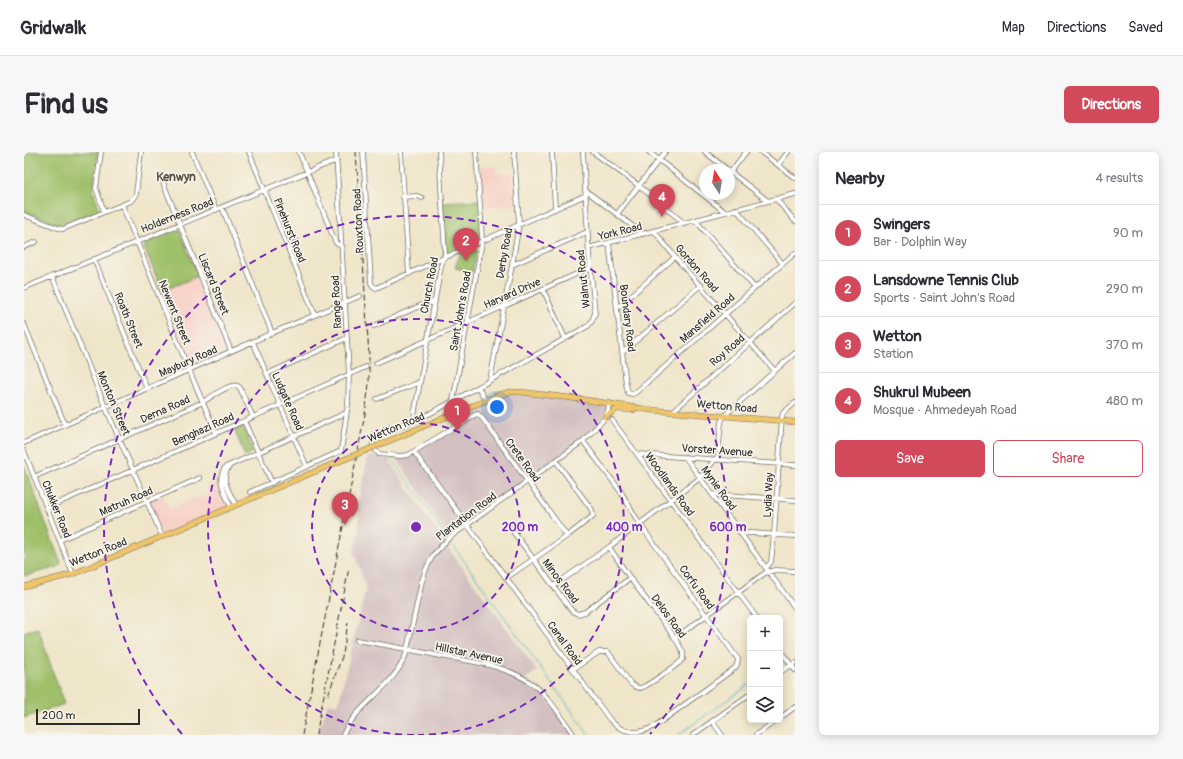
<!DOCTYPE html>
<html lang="en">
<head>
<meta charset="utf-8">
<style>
	:root { --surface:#fff; --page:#f7f7f7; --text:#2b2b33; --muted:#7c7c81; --line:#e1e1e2; --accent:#d1495b }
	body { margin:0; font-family:Pangolin,sans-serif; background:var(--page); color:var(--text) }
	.controls { position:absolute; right:12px; bottom:12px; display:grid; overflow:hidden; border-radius:6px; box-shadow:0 2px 10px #0003 }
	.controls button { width:36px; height:36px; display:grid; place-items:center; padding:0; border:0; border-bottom:1px solid var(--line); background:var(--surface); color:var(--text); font:20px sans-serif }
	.compass { position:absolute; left:675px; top:12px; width:36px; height:36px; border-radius:50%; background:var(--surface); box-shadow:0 2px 10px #0003; rotate:348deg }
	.scale { position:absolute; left:12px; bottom:10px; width:104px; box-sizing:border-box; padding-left:4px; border:2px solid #2b2b2b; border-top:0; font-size:11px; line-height:14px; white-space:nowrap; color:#2b2b2b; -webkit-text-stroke:3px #f7f3e8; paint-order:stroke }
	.you { position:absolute; left:473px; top:255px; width:14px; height:14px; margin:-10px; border:3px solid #fff; border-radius:50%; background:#1a73e8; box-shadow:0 0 0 6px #1a73e833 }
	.badge { display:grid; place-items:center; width:26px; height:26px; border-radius:50%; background:var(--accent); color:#fff; font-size:13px; font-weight:700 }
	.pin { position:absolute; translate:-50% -33px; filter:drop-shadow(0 1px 2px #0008) }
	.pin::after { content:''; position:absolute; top:21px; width:14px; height:12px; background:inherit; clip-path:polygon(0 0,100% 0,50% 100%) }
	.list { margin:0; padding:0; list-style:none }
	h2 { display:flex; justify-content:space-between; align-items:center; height:52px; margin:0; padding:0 16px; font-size:17px }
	h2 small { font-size:13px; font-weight:400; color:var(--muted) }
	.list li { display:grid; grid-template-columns:26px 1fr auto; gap:12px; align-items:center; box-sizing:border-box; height:56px; padding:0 16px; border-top:1px solid var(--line) }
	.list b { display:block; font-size:15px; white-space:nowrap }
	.list p { margin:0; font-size:13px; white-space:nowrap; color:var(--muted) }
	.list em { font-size:13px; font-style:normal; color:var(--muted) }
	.actions { display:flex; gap:8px; padding:12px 16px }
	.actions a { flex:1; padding:9px 0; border:1px solid var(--accent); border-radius:6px; text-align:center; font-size:14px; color:var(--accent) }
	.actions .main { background:var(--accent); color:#fff }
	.icon { flex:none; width:22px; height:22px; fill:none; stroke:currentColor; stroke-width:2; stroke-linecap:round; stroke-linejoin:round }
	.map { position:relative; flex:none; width:771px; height:583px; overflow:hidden; border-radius:6px }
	header { display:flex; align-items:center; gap:24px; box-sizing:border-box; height:56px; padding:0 20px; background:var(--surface); border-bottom:1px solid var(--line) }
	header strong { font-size:19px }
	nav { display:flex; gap:22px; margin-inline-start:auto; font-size:14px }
	.intro { display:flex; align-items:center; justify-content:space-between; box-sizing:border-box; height:96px; padding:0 24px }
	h1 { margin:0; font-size:28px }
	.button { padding:10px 18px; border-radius:6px; background:var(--accent); color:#fff; font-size:14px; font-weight:700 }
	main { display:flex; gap:24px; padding:0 24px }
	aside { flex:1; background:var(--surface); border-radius:6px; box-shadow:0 2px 10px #0003 }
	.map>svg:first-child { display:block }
</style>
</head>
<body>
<header>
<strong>Gridwalk</strong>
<nav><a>Map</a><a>Directions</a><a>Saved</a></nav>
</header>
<div class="intro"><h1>Find us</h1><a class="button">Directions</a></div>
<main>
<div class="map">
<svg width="771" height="583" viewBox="0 0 771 583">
	<rect width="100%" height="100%" fill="#f7f3e8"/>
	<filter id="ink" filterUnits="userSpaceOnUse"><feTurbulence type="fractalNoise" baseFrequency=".025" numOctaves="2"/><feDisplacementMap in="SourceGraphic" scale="8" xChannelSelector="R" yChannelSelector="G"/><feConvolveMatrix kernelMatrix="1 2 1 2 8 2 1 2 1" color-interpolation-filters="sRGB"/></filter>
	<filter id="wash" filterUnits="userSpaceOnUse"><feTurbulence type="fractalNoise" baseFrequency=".012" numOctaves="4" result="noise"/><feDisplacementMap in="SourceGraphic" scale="16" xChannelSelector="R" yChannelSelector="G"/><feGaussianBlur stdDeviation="0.9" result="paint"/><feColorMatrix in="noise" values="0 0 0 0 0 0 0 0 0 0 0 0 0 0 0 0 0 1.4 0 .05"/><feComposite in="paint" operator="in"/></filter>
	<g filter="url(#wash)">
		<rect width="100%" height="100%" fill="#efe5c9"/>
		<!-- built -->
		<path fill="#f7d1c8" d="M472 14 473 22 489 21 491 53 458 55 456 15Z
			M153 76 156 77 203 195 202 198 169 213 166 211 118 92 119 89Z
			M197 328 207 355 138 384 123 350 139 343 145 357 185 341 183 335Z"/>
		<!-- industrial -->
		<path fill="#d2bfc0" d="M486 240 585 251 584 259 569 279 426 385 370 303 380 304 425 280 448 263 462 249Z
			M344 304 364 306 420 390 513 519 501 527 515 538 551 583H294L304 551 314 553 342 436 330 400 335 377V348Z"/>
		<!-- green -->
		<path fill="#9ec069" stroke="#64764a" d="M0 0H74L69 39 75 56 74 59 37 73 0 59Z
			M456 48 459 89 420 106 418 50Z
			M155 77 174 124 138 139 119 92Z
			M453 98 448 120 431 116 436 102Z
			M217 275 220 276 229 298V300L221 304 210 277Z
			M0 313 37 412 34 415 0 424Z
			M14 476 40 552 0 566V480Z"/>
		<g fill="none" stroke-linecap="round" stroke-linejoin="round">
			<!-- stream -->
			<path stroke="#3eaabe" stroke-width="1" d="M367 306 400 351 423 386
				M425 388 565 583
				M654 583 726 532"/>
		</g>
	</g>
	<g filter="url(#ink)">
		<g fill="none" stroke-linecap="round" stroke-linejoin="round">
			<!-- minor casing -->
			<g stroke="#706c62" stroke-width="5.5">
				<path id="minor" d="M77 0 72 36 80 60
					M168 0 192 58
					M225 0 291 163
					M275 0 311 89 313 92 318 94
					M339 0 347 131 349 134 352 136 562 43
					M377 0 385 122
					M528 0 531 57
					M569 0 614 33 660 71
					M625 0 701 60
					M681 0 704 18
					M737 0 771 26
					M754 13 764 0
					M705 19 744 49
					M705 22 722 0
					M136 23 207 199
					M561 38 619 82
					M379 45 393 44 398 46
					M686 47 690 42
					M752 47 771 69
					M98 53 165 218 192 281
					M198 55 248 181
					M712 57 759 112
					M593 62 641 0
					M0 63 34 76 39 77 107 49 112 42 117 0
					M671 68 731 136
					M630 79 651 105 751 219
					M585 91 602 232 604 241 608 242 611 241 771 101
					M0 95 12 90
					M564 96 771 42
					M70 107 123 237
					M488 113 563 80
					M28 124 80 252 138 384
					M0 136 313 8
					M519 137 541 186
					M593 156 651 105
					M0 172 41 273
					M350 174 398 153 411 149
					M229 190 283 315
					M599 200 677 133
					M352 211 566 116
					M243 222 323 186
					M466 228 488 113 495 72 490 0
					M454 235 462 249
					M353 247 396 230
					M429 249 458 90 457 67 452 0
					M648 260 771 151
					M431 261 434 268V273
					M390 268 391 258 417 114 421 102 415 0
					M588 268 733 466
					M220 269 248 331
					M0 291 248 181 336 144
					M0 299 49 422
					M390 300 586 568C599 582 615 583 631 574L711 516 713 513 714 507 615 371 597 340 559 289
					M613 302 771 313
					M661 305 771 456
					M205 315C195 326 206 341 212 353
					M10 325 179 250C187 245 206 231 214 234L216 236 229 265
					M226 340 317 299 324 252 325 222 312 0
					M688 342 771 348
					M207 355C202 343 191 326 202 315L322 261
					M23 356 342 215
					M485 374 548 459 554 462 561 460 606 426
					M717 382 727 381 771 384
					M543 384 458 266 454 262C446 263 442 272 434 273L384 303 376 304 355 302C350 298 346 290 351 285L405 262 420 254 564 174 568 169 571 161 565 102 559 0
					M36 388 176 326
					M742 416 747 410 750 383 758 265 759 261 771 251
					M482 426 543 384 569 364 568 358 532 309
					M530 434 585 395 676 326 694 304 697 270 700 264 771 201
					M651 486 741 421 751 418 771 419
					M333 488C361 493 389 498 417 504 449 510 483 513 510 533 526 546 538 566 550 583
					M756 498 771 518
					M549 517 575 500H584L607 532C610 534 612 536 616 536 621 536 655 512 659 507V500L651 486 606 426 585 395
					M756 520 771 511
					M756 566 771 555
					M688 569 698 583
					M319 583C332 552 370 536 382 502L398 429 402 417 409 403 425 386 559 289 580 267 584 259 585 251
					M669 583 726 542
					M732 583 753 568"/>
			</g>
			<!-- major casing -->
			<g stroke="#706c62" stroke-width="6">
				<path id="major" d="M581 265 593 257 609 258
					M360 291 474 243 486 240H497L555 247 627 258 771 270
					M0 435 49 422 73 412 309 312"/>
			</g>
			<!-- minor -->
			<use href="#minor" stroke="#fff" stroke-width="4"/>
			<!-- major -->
			<use href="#major" stroke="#eec569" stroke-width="5"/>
			<!-- rail -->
			<path stroke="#2b2b2b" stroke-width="1" stroke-dasharray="6 3" stroke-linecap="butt" d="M304 543 319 502 324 470
				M278 583 341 262 345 232V204L332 0
				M292 583 325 416"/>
			<!-- major-bridge casing -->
			<g stroke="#706c62" stroke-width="6" stroke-linecap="butt">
				<path id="major-bridge" d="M309 312 360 291"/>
			</g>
			<!-- major-bridge -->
			<use href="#major-bridge" stroke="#eec569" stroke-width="5"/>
		</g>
	</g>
	<!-- distance rings -->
	<g fill="none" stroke="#7b2cbf" stroke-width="2" stroke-dasharray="7 5">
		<circle cx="392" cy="375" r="104"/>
		<path d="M390 583A208 208 0 1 1 394 583"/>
		<path d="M158 582A312 312 0 1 1 626 582"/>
	</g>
	<g text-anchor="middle" stroke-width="3.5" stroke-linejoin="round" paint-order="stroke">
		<!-- street labels -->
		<g font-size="11" fill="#2b2b2b" stroke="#f7f3e8">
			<text transform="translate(153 63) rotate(-22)" y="4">Holderness Road</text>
			<text transform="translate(334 69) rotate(-93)" y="4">Rouxton Road</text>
			<text transform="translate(266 78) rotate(68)" y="4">Pinehurst Road</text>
			<text transform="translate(596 79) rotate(-14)" y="4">York Road</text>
			<text transform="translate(480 101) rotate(-80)" y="4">Derby Road</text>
			<text transform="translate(673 116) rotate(49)" y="4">Gordon Road</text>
			<text transform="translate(559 127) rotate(-96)" y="4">Walnut Road</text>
			<text transform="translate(190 132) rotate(68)" y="4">Liscard Street</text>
			<text transform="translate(405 133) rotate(-79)" y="4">Church Road</text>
			<text transform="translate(488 141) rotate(-24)" y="4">Harvard Drive</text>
			<text transform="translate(312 150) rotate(-93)" y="4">Range Road</text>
			<text transform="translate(436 159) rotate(-80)" y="4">Saint John's Road</text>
			<text transform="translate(151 160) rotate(68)" y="4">Newent Street</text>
			<text transform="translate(604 166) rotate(83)" y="4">Boundary Road</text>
			<text transform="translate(683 166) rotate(-41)" y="4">Mansfield Road</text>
			<text transform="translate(105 168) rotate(68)" y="4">Roath Street</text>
			<text transform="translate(703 198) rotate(-41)" y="4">Roy Road</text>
			<text transform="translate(164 209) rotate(-24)" y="4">Maybury Road</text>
			<text transform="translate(264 249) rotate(66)" y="4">Ludgate Road</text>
			<text transform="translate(90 251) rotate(67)" y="4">Monton Street</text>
			<text transform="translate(703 254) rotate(5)" y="4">Wetton Road</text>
			<text transform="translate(141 257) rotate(-24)" y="4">Derna Road</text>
			<text transform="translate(372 275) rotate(-23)" y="4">Wetton Road</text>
			<text transform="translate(179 277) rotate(-24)" y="4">Benghazi Road</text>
			<text transform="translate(693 298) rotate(4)" y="4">Vorster Avenue</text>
			<text transform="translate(499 308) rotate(54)" y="4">Crete Road</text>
			<text transform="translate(646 332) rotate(54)" y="4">Woodlands Road</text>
			<text transform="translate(695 336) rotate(54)" y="4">Mynie Road</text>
			<text transform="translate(744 343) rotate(-87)" y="4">Lydia Way</text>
			<text transform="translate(102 349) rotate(-24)" y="4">Matruh Road</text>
			<text transform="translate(33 357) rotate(68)" y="4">Chukker Road</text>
			<text transform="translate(442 364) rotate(-37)" y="4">Plantation Road</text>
			<text transform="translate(74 400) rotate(-22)" y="4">Wetton Road</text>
			<text transform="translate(537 429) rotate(53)" y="4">Minos Road</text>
			<text transform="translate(673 435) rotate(54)" y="4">Corfu Road</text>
			<text transform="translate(645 464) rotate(54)" y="4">Delos Road</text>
			<text transform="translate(541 491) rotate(54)" y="4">Canal Road</text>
			<text transform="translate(445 501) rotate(12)" y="4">Hillstar Avenue</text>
		</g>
		<!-- neighbourhood labels -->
		<g font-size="12" font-weight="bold" fill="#5f5447" stroke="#f7f3e8">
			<text x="152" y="29">Kenwyn</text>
		</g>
	</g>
	<circle cx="392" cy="375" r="6" fill="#7b2cbf" stroke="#f7f3e8" stroke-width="2"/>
	<g font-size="12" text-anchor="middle" font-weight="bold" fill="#7b2cbf" stroke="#f7f3e8" stroke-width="3.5" stroke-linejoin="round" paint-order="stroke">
		<text x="496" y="379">200 m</text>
		<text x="600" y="379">400 m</text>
		<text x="704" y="379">600 m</text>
	</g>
</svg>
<div class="controls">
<button>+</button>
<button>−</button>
<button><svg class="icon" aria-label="layers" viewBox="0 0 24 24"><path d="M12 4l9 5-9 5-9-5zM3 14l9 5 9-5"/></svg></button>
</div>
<svg class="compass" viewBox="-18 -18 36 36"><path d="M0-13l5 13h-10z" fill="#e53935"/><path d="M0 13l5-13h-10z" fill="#7c7c81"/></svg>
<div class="scale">200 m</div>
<div class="you"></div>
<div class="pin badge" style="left:433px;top:279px">1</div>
<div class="pin badge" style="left:442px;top:109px">2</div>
<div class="pin badge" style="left:321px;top:373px">3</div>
<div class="pin badge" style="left:638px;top:65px">4</div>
</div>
<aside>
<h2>Nearby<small>4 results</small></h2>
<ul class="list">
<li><span class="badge">1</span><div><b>Swingers</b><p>Bar · Dolphin Way</p></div><em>90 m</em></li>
<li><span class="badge">2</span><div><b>Lansdowne Tennis Club</b><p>Sports · Saint John's Road</p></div><em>290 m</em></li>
<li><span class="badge">3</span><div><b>Wetton</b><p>Station</p></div><em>370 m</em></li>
<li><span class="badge">4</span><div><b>Shukrul Mubeen</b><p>Mosque · Ahmedeyah Road</p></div><em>480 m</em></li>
</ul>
<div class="actions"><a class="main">Save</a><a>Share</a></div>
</aside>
</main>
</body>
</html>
